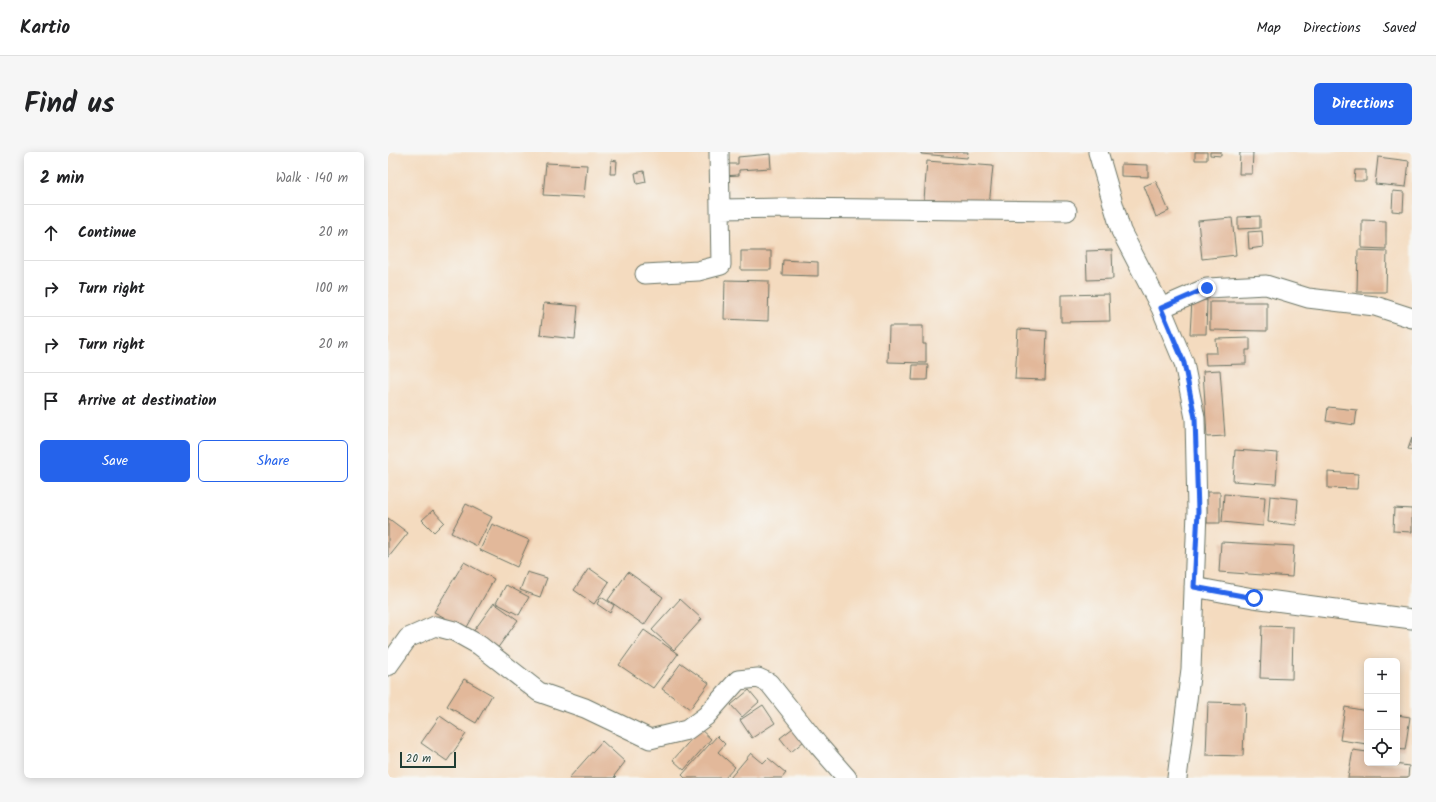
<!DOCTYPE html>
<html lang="en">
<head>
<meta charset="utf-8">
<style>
	:root { --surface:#fff; --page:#f6f6f6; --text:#202124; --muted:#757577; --line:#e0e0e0; --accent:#2563eb }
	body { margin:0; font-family:Kalam,sans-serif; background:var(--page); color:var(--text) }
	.controls { position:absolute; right:12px; bottom:12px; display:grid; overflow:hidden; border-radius:6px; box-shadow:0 2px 10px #0003 }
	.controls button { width:36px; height:36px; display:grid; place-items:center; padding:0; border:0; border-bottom:1px solid var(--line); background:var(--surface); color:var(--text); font:20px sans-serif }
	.scale { position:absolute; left:12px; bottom:10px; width:56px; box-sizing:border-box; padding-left:4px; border:2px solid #1f3d34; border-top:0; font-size:11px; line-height:14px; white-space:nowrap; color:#1f3d34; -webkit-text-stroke:3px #f6f6f2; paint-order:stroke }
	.stop { position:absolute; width:12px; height:12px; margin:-9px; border:3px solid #2563eb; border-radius:50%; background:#fff }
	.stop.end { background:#2563eb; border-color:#fff; box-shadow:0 1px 4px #0008 }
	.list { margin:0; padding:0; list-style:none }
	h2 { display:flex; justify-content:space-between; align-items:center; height:52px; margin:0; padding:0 16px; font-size:17px }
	h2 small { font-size:13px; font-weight:400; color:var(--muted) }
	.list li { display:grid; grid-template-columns:26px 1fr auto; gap:12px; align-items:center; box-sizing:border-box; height:56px; padding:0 16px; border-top:1px solid var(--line) }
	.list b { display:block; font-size:15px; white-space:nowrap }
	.list em { font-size:13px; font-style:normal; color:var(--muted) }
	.actions { display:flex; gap:8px; padding:12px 16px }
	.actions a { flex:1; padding:9px 0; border:1px solid var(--accent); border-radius:6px; text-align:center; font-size:14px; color:var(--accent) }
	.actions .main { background:var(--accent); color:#fff }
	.icon { flex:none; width:22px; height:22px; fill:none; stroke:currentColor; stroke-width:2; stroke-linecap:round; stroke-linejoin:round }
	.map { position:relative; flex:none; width:1024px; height:626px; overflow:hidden; border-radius:6px }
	header { display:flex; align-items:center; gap:24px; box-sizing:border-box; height:56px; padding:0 20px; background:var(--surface); border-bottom:1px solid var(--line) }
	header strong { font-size:19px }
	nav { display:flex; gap:22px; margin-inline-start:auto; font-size:14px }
	.intro { display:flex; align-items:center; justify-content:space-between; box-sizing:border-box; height:96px; padding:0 24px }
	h1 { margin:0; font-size:28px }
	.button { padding:10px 18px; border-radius:6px; background:var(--accent); color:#fff; font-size:14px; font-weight:700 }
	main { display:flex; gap:24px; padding:0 24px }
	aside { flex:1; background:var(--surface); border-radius:6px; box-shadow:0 2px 10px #0003 }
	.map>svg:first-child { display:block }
</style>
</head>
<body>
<header>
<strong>Kartio</strong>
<nav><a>Map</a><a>Directions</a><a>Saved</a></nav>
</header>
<div class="intro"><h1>Find us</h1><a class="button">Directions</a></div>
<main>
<aside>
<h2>2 min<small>Walk · 140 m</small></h2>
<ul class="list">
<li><svg class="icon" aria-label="ahead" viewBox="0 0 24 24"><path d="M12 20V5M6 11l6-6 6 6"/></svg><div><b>Continue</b></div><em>20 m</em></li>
<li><svg class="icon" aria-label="right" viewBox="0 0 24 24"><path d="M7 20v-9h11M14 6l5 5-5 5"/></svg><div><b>Turn right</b></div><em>100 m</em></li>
<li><svg class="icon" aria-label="right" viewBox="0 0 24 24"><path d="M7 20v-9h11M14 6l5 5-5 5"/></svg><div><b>Turn right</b></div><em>20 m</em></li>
<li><svg class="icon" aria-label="arrive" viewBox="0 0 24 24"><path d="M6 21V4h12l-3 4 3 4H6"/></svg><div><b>Arrive at destination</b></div></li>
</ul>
<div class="actions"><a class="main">Save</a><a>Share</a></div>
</aside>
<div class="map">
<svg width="1024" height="626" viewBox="0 0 1024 626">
	<rect width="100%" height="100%" fill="#f6f6f2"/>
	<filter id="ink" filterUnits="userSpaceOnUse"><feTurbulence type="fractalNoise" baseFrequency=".025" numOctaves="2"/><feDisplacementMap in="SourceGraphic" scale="8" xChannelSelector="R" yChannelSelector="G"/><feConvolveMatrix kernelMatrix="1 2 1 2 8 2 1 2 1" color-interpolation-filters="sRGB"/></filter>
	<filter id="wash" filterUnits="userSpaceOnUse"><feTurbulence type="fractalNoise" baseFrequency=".012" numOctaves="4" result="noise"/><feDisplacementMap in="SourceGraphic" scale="16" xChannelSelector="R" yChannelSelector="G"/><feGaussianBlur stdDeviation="0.9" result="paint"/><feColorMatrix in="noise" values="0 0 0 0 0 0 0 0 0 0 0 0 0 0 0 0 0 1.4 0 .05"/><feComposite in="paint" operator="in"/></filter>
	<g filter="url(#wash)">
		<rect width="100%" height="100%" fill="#f4dbbf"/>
		<g id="blocks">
			<!-- building -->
			<path fill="#e2b89a" d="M533 0H580L579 6 533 2Z
				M807 0H819V8H807Z
				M822 0H833V4L822 3Z
				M852 0H865L864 22H851Z
				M382 2 383 16 351 18V23L334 24V12H350V5Z
				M990 5 1021 9 1018 35 987 32Z
				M223 8 229 9 228 22H222Z
				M539 9 605 14 601 54 536 48Z
				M158 11 199 13 196 45 155 43Z
				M733 12 760 13V25L733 24Z
				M967 18H978V29H966Z
				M256 19 258 30 249 32 247 21Z
				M768 29 781 59 768 65 756 34Z
				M1005 39 1016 40 1015 60 1004 59Z
				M872 64V76L850 77V65Z
				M844 66 848 103 814 107 810 69Z
				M974 68 998 69V97L974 96Z
				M874 79 875 95 861 97 860 80Z
				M724 98 725 127 699 128 698 99Z
				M970 98 999 99 998 140H969Z
				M353 99H383V118H353Z
				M395 108 430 110V124L394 123Z
				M337 128 381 129 380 169 336 167Z
				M721 142 722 169 673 170V143Z
				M804 148H819L818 182H802Z
				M822 150H879V179L822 178Z
				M156 151 190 154 187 187 152 183Z
				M501 174H535V192H538V211L500 210Z
				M630 177 659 179 657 228 627 227Z
				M862 186V198H858V212L818 213 817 201H829L828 187Z
				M525 213H540L539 228H524Z
				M832 218 837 284 819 285 815 219Z
				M940 255 969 258 967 273 938 269Z
				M1024 286V298L1020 297Z
				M847 298 890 301 888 332 845 329Z
				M940 320 970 322 969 337 940 336Z
				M819 340H832V371H819Z
				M836 342 877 345 875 374 834 370Z
				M882 344 910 347 908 373 880 370Z
				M78 352 104 365 89 394 63 381Z
				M1006 356 1024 357V380L1005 379Z
				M45 358 56 370 46 380 34 368Z
				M0 366 20 381 0 406Z
				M104 372 141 388 129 415 92 398Z
				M833 390 906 394 904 425 831 420Z
				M76 410 106 427 78 477 46 460Z
				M201 416 221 430 206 452 186 438Z
				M139 420 159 426 152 445 132 438Z
				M240 420 275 445 256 473 220 448Z
				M118 433 141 445 131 463 108 451Z
				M213 445 226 453 222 461 209 452Z
				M292 447 314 467 286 498 264 478Z
				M106 451 130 468 106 501 82 484Z
				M874 474 905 475 904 527 872 526Z
				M256 478 290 502 265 536 231 513Z
				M293 511 321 531 302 557 274 537Z
				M76 527 104 543 88 571 59 554Z
				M361 538 371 550 354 565 343 553Z
				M820 550 857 551 855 604 818 603Z
				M375 553 387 571 364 586 352 568Z
				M957 555 979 559V592L952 588Z
				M1009 563 1022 565 1017 598 1009 597Z
				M52 564 78 582 59 609 33 591Z
				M405 576 416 589 403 600 392 586Z
				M312 577 323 587 296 618 285 608Z
				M329 584 337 592 330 600 347 615 337 626H297L294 623Z
				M214 589 237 610 226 624 228 626H181Z
				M965 598 979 600V611H999L1021 614 1020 626H960Z
				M363 601 375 611 380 606 398 621 394 626H342Z"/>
		</g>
	</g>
	<g filter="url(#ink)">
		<use href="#blocks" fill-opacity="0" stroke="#6a7465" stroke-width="1"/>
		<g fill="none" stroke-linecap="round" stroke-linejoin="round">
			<!-- street casing -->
			<g stroke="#6a7465" stroke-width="21">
				<path id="street" d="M331 0 332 57 394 56 679 59
					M710 0 733 79 773 156 796 211 807 266 809 359 803 517 789 626
					M257 122 310 119 333 113 332 57
					M773 156 819 136 878 133 920 146 987 154 1024 166
					M806 435 865 446 1024 467
					M0 514 20 486 47 474 66 479 91 493 151 540 197 556 262 587 299 578 318 564 350 528 370 526 381 531 431 594 459 626"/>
			</g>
			<!-- street -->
			<use href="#street" stroke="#fff" stroke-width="19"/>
		</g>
	</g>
	<g fill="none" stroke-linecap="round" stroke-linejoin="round" filter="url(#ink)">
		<!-- route -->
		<path stroke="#2563eb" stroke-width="5" d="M819 136 773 156 796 211 807 266 810 359 806 435 866 446"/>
	</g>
</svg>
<div class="controls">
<button>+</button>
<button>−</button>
<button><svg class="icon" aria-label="locate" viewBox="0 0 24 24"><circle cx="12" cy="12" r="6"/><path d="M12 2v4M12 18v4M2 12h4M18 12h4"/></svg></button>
</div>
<div class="scale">20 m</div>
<div class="stop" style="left:866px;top:446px"></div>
<div class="stop end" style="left:819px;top:136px"></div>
</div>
</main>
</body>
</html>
